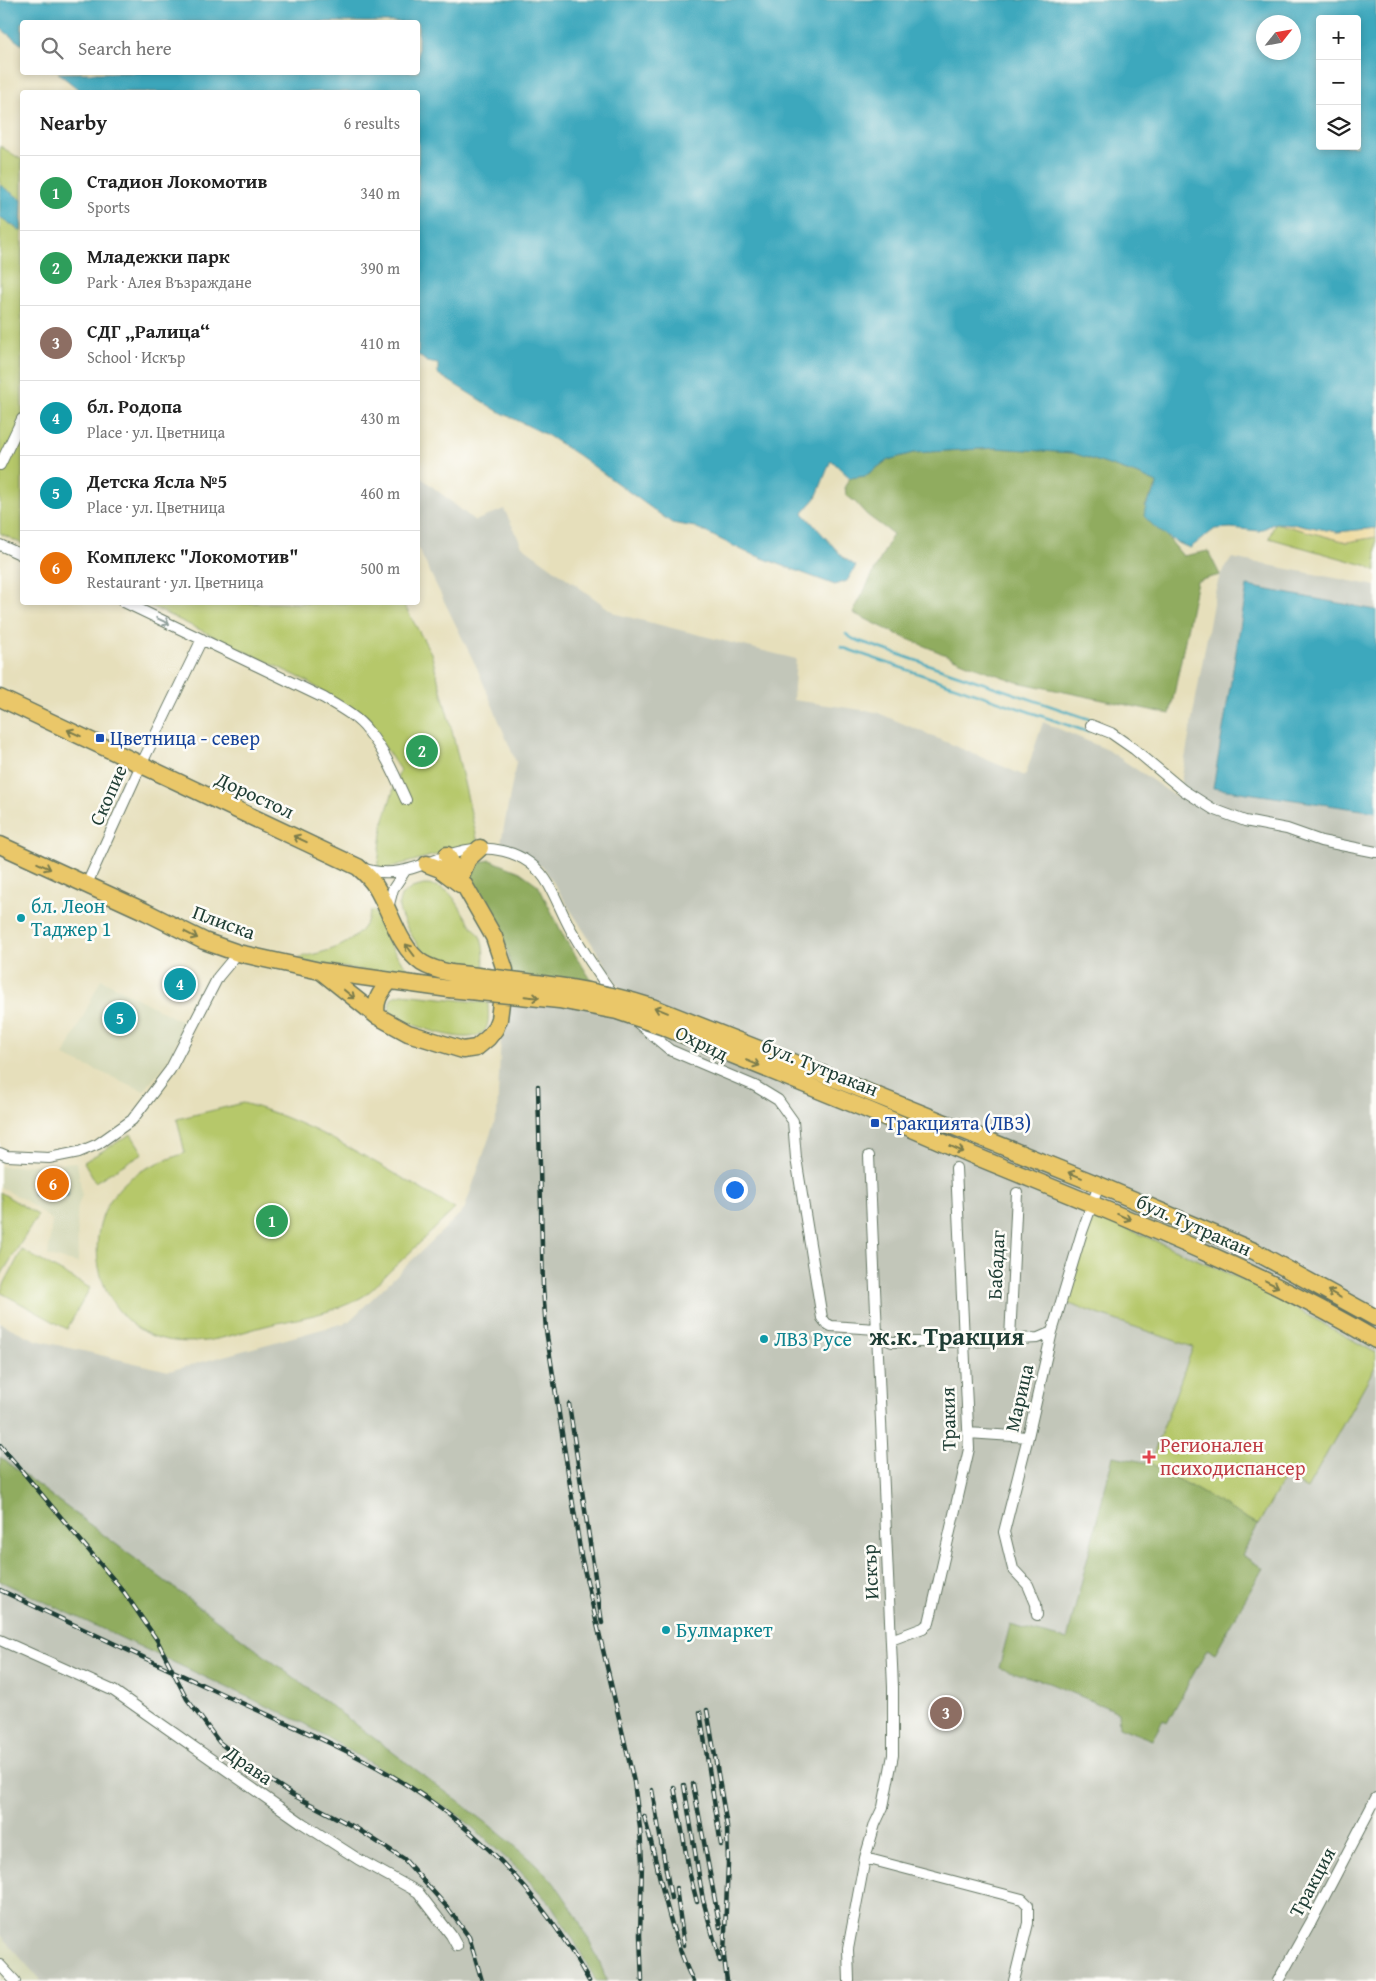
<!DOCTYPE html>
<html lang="en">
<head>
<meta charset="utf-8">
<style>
	:root { --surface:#fff; --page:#f6f6f6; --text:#222; --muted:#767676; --line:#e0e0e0; --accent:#d1495b }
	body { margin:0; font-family:"Gentium Book Plus",serif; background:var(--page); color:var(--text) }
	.controls { position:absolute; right:15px; top:15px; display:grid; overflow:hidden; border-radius:5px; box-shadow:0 2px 8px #0003 }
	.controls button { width:45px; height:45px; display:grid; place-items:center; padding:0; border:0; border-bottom:1px solid var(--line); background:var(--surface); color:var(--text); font:25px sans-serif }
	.compass { position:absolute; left:1256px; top:15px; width:45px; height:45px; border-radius:50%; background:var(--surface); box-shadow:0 2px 8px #0003; rotate:59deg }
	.you { position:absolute; left:734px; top:1189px; width:18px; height:18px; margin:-12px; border:4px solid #fff; border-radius:50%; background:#1a73e8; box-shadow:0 0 0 8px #1a73e833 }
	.badge { display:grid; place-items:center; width:32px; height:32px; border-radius:50%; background:var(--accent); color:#fff; font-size:16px; font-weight:700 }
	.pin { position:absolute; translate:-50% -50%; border:2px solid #fff; box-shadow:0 1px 5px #0006 }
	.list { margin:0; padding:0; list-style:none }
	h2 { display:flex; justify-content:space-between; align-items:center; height:65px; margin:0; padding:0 20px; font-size:21px }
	h2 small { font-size:16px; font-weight:400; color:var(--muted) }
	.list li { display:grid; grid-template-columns:32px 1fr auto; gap:15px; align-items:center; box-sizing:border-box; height:75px; padding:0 20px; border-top:1px solid var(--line) }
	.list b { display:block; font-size:19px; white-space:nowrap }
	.list p { margin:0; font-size:16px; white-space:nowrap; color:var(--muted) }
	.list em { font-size:16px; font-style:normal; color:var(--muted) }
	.icon { flex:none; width:28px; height:28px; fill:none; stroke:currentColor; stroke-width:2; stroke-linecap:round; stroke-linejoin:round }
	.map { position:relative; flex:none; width:1376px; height:1981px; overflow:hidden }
	.search { position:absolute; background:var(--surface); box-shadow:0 2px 8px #0003; left:20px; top:20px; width:400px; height:55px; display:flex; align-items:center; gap:12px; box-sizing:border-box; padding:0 18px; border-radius:5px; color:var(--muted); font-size:19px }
	.panel { position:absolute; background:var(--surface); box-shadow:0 2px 8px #0003; left:20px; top:90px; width:400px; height:515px; border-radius:5px }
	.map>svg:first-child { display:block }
</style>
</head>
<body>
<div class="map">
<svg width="1376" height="1981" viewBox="0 0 1376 1981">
	<rect width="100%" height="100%" fill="#fdfcf7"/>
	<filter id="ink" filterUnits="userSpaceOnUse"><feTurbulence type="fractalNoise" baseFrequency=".02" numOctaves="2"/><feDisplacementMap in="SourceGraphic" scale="10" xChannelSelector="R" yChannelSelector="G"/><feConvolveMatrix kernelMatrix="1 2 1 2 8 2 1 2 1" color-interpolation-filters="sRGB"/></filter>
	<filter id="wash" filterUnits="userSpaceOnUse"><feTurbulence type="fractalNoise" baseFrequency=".0096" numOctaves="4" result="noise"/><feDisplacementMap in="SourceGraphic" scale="20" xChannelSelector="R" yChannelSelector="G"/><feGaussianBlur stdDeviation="1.12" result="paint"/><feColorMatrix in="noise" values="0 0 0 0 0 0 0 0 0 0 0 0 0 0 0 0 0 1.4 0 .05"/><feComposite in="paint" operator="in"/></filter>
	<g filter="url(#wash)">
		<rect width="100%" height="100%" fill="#e6dfbb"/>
		<!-- built -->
		<path fill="#d4d8b7" d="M101 979 186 1024 164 1066 144 1091 64 1056Z
			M77 1162 82 1195 77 1208 78 1263 48 1256 52 1220 25 1200 0 1187V1166L5 1167Z
			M0 1935 41 1981H0Z"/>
		<!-- industrial -->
		<path fill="#c2c6b9" d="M418 475 475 521 504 509 522 546 616 614 796 659 793 700 876 712 1025 776 1043 722 1108 750 1178 798 1215 592 1220 575 1232 558 1376 586V610L1247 586 1213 787 1376 812V1981H41L0 1935V1323L36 1340 169 1371 348 1322 464 1210 497 1115 501 1035 509 979 628 1001 544 868 501 843 516 762 477 668 418 548Z"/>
		<!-- green -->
		<path fill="#b6c86b" stroke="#6a8250" d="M0 146 22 160V544L0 533Z
			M1275 523 1347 542 1376 537V571L1368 566 1269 538Z
			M144 603H403L431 653 452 731 478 843 377 871 384 819 400 770 371 726 307 681Z
			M424 885C452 885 454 900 467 919 472 928 480 932 482 942 485 950 483 961 484 969 466 968 449 968 433 960 421 954 401 921 399 908 398 904 400 900 401 896L412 888Z
			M374 910C386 937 396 965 424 979L305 962 299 957C329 952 362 944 371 911Z
			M402 994 488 1003C488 1010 490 1024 485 1030 471 1049 416 1025 397 1019L390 1013 389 1004 392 997Z
			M243 1103C319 1124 387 1170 455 1209 433 1230 412 1251 390 1271 381 1280 372 1291 362 1297 333 1314 297 1318 265 1326 246 1331 226 1338 206 1341 185 1343 162 1342 144 1332 95 1305 82 1233 117 1191 134 1170 160 1162 185 1153L177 1119Z
			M131 1134 143 1153 95 1182 84 1162Z
			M0 1192 38 1215 0 1277Z
			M1095 1214 1250 1283 1376 1353V1365L1307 1489 1285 1477 1258 1525 1150 1463 1193 1347 1066 1303 1084 1241Z
			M22 1250 90 1288 67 1329 0 1292Z"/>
		<!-- forest -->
		<path fill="#90ac5f" stroke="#58744a" d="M996 448 1073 453 1139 475 1158 483 1145 506 1150 522 1165 534 1183 556 1208 551 1220 575 1197 581 1170 714 1017 682 970 665 903 637 853 613 893 534 867 515 855 502 846 495 845 486 850 478 865 476 888 460 913 453Z
			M490 860 520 872 538 885 565 939 599 992 510 976 509 958 503 935 468 883C471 869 476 862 490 860Z
			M1113 1456 1150 1463 1258 1525 1242 1555 1263 1568 1215 1653 1207 1649 1167 1723 1163 1720 1152 1740 1119 1727 1118 1712 1049 1683 999 1668 1010 1625 1067 1640Z
			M0 1457 487 1823C507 1840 530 1857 548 1876 571 1901 595 1949 607 1981H596L572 1937 552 1906 519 1870 461 1817 303 1723 0 1581Z"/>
		<!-- sand -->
		<path fill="#eeda9e" stroke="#868c69" d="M1275 523 1296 524 1337 532 1376 528V537L1347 542Z"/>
		<!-- water -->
		<path fill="#3da8bd" stroke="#2e7278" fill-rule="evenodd" d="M0 0H1376V528L1337 532 1296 524 1275 523 1259 531 1231 528 1215 529 1190 548C1173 542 1155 529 1144 516 1145 499 1157 494 1157 483L1139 475 1073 453 996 448 913 453 888 460 865 476 850 478 831 460 816 498 803 513 844 558 856 566 847 581 835 585 746 552 695 527 672 523 578 455 547 435 496 410 438 374V364L427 362 418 355V92H80L77 88 58 73 418 72V22H22V45L0 28ZM1320 19H1357V146H1320ZM1294 22V52H1264V22Z
			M0 185 22 200 21 231 0 217Z
			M1247 586 1376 610V812L1213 788Z
			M68 1178V1196L34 1195 33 1179Z"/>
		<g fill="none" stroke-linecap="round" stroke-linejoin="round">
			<!-- stream -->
			<path stroke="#3da8bd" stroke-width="2.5" d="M846 634 853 639 1092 720
				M841 647 1088 732"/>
		</g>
	</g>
	<g filter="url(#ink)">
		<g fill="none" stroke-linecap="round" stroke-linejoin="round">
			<!-- street casing -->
			<g stroke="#657663" stroke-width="12">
				<path id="street" d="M0 465 22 419
					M0 545 22 555
					M124 602 324 698C339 707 358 717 368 731 385 752 395 776 406 800
					M1091 725 1111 733 1134 749 1183 790 1213 809 1245 821 1287 829 1321 841 1376 852
					M362 868C392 879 417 867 446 856 483 841 528 848 549 885 557 900 563 915 571 930 584 953 599 975 615 997
					M86 886 141 765 202 639
					M388 908 393 889 405 871
					M634 1020 670 1050 755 1086 778 1100 793 1121 796 1158 822 1318 826 1323 831 1326 876 1329 885 1339 892 1342H964L1038 1338 1052 1332
					M0 1153 7 1156 49 1158 79 1152 98 1144 132 1120 170 1070 218 977 238 953
					M1010 1339 1017 1193
					M968 1433 1028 1437
					M1037 1615 1036 1604 1028 1585 1013 1569 1004 1532 1028 1437 1052 1332 1082 1232 1099 1185
					M0 1640 114 1691 302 1823 358 1859 418 1892 451 1935 457 1946
					M891 1640 923 1628 929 1623 969 1449 956 1168
					M865 1858 1022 1899 1028 1905V1923L1014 1981
					M0 1965 15 1981
					M849 1981 848 1949 865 1858 875 1824 883 1807 893 1755V1687L869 1156
					M1278 1981 1310 1924 1376 1798"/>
			</g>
			<!-- primary casing -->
			<g stroke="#657663" stroke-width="19">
				<path id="primary" d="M0 698 358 867C365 873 371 879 376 887 390 909 399 948 422 963 430 968 441 971 451 973
					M0 845 146 912 204 941 238 953 320 971 449 989
					M427 864 440 869 460 884
					M460 878 468 859 480 848
					M322 972 377 1016 408 1033 463 1050 476 1048 488 1038 495 1029 499 1019 505 970 494 937 447 855
					M377 1016C374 1001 380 993 389 982
					M853 1086 1099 1185 1254 1251 1376 1318
					M848 1102C889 1118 929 1137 970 1154 1108 1211 1248 1264 1376 1340"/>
			</g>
			<!-- street -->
			<use href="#street" stroke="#fff" stroke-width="10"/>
			<!-- primary -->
			<use href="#primary" stroke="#eac769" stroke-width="16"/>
			<!-- rail casing -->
			<g stroke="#1f3d34" stroke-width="4.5">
				<path id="rail" d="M538 1086 543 1287 546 1330 581 1556 634 1782 640 1828 642 1863 640 1935 642 1981
					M569 1404 602 1623
					M0 1445 124 1592 157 1640 187 1699 219 1742 246 1764 293 1795 356 1828 404 1859 447 1907 469 1937 482 1981
					M0 1590C78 1627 155 1663 233 1699 285 1723 339 1745 389 1774 474 1824 542 1895 589 1981
					M707 1710 727 1826 728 1864 724 1954
					M700 1712 721 1845
					M693 1784 720 1927
					M684 1785 703 1900 720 1961
					M674 1787 690 1875 697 1902
					M652 1790 671 1898
					M644 1816C660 1871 668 1929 693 1981
					M676 1888 684 1945
					M723 1949 727 1981"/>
			</g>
			<!-- rail -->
			<use href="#rail" stroke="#fdfcf7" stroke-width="2.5" stroke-dasharray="8" stroke-linecap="butt"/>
			<!-- primary-bridge casing -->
			<g stroke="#657663" stroke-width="19" stroke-linecap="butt">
				<path id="primary-bridge" d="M451 973C518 981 587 986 652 1007L853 1086
					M449 989 559 1000 617 1011 664 1027 848 1102"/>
			</g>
			<!-- primary-bridge -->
			<use href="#primary-bridge" stroke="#eac769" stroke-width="16"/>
		</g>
		<!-- one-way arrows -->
		<defs><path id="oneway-shaft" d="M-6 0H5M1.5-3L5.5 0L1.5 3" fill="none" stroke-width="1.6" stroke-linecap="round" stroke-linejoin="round" transform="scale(1.25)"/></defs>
		<use stroke="#8f9e9a" href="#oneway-shaft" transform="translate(163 621) rotate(25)"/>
		<g stroke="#7a7b4c">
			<use href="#oneway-shaft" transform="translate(74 733) rotate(-155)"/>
			<use href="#oneway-shaft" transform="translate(300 839) rotate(-155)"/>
			<use href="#oneway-shaft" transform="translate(44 866) rotate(25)"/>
			<use href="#oneway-shaft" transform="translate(191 935) rotate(27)"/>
			<use href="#oneway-shaft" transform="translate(410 950) rotate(-127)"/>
			<use href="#oneway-shaft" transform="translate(349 994) rotate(39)"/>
			<use href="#oneway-shaft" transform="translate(532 997) rotate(6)"/>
			<use href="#oneway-shaft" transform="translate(661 1010) rotate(-158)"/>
			<use href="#oneway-shaft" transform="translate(753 1063) rotate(22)"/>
			<use href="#oneway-shaft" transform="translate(957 1149) rotate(24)"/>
			<use href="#oneway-shaft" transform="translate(1075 1175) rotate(-158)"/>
			<use href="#oneway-shaft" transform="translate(1124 1217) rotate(24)"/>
			<use href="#oneway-shaft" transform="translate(1272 1284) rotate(26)"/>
			<use href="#oneway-shaft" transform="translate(1334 1294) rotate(-151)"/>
		</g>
	</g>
	<!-- markers -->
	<g fill="#1a4fb4" stroke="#fdfcf7" stroke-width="2">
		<rect x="95" y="733" width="10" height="10" rx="2.5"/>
		<rect x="870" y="1118" width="10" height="10" rx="2.5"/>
	</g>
	<g fill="#0f9aa8" stroke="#fdfcf7" stroke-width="2">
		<circle cx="21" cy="918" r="5"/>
		<circle cx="764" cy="1339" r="5"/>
		<circle cx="666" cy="1630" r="5"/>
	</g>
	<path fill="#e0444e" stroke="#fdfcf7" stroke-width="2" d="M1146.5 1449.5h5v5h5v5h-5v5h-5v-5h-5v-5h5z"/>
	<g text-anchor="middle" stroke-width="5" stroke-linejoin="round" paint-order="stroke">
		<!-- transit labels -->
		<g font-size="20" fill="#164399" stroke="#fdfcf7" text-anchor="start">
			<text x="110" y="745">Цветница - север</text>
			<text x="885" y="1130">Тракцията (ЛВЗ)</text>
		</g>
		<!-- street labels -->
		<g font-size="20" fill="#1f3d34" stroke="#fdfcf7">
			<text transform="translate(108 795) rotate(-66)" y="7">Скопие</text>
			<text transform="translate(255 795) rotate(25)" y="7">Доростол</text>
			<text transform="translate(224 922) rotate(20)" y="7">Плиска</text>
			<text transform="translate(702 1043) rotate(26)" y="7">Охрид</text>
			<text transform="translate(820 1067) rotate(22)" y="7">бул. Тутракан</text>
			<text transform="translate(1194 1225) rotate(24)" y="7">бул. Тутракан</text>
			<text transform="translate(996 1265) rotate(-87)" y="7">Бабадаг</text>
			<text transform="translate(1019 1398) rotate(-77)" y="7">Марица</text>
			<text transform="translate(948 1419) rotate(-91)" y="7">Тракия</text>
			<text transform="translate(870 1572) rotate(-93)" y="7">Искър</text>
			<text transform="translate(249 1765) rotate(35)" y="7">Драва</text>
			<text transform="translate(1312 1882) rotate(-62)" y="7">Тракция</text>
		</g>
		<!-- culture labels -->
		<g font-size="20" fill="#0d838f" stroke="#fdfcf7" text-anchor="start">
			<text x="31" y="913">бл. Леон<tspan x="31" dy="23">Таджер 1</tspan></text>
			<text x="774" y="1346">ЛВЗ Русе</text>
			<text x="676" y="1637">Булмаркет</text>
		</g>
		<!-- health labels -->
		<g font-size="20" fill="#be3a42" stroke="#fdfcf7" text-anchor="start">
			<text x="1160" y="1452">Регионален<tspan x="1160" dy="23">психодиспансер</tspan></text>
		</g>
		<!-- district labels -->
		<g font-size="25" font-weight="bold" fill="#1f3d34" stroke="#fdfcf7">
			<text x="947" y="1345">ж.к. Тракция</text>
		</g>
	</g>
</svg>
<div class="controls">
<button>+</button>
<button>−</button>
<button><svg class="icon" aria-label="layers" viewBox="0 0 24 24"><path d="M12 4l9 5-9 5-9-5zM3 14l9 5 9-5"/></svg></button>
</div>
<svg class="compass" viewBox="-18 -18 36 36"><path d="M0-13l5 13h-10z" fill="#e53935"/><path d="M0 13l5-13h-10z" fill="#767676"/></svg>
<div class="you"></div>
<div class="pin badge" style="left:272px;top:1221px;background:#2e9e5b">1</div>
<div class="pin badge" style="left:422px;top:751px;background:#2e9e5b">2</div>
<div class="pin badge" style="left:946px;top:1713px;background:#8d6e63">3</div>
<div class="pin badge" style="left:180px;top:984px;background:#0f9aa8">4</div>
<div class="pin badge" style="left:120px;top:1018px;background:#0f9aa8">5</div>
<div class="pin badge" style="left:53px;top:1184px;background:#e8710a">6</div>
<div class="search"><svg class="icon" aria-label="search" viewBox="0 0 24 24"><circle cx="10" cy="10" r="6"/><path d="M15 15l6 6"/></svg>Search here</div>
<section class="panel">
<h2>Nearby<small>6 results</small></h2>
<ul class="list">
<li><span class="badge" style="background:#2e9e5b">1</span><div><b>Стадион Локомотив</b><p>Sports</p></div><em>340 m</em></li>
<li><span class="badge" style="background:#2e9e5b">2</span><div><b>Младежки парк</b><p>Park · Алея Възраждане</p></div><em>390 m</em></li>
<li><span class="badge" style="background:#8d6e63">3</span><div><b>СДГ „Ралица“</b><p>School · Искър</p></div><em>410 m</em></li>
<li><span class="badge" style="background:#0f9aa8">4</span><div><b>бл. Родопа</b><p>Place · ул. Цветница</p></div><em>430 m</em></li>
<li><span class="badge" style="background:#0f9aa8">5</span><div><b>Детска Ясла №5</b><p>Place · ул. Цветница</p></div><em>460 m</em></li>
<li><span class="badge" style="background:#e8710a">6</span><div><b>Комплекс &quot;Локомотив&quot;</b><p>Restaurant · ул. Цветница</p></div><em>500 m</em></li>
</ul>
</section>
</div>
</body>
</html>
